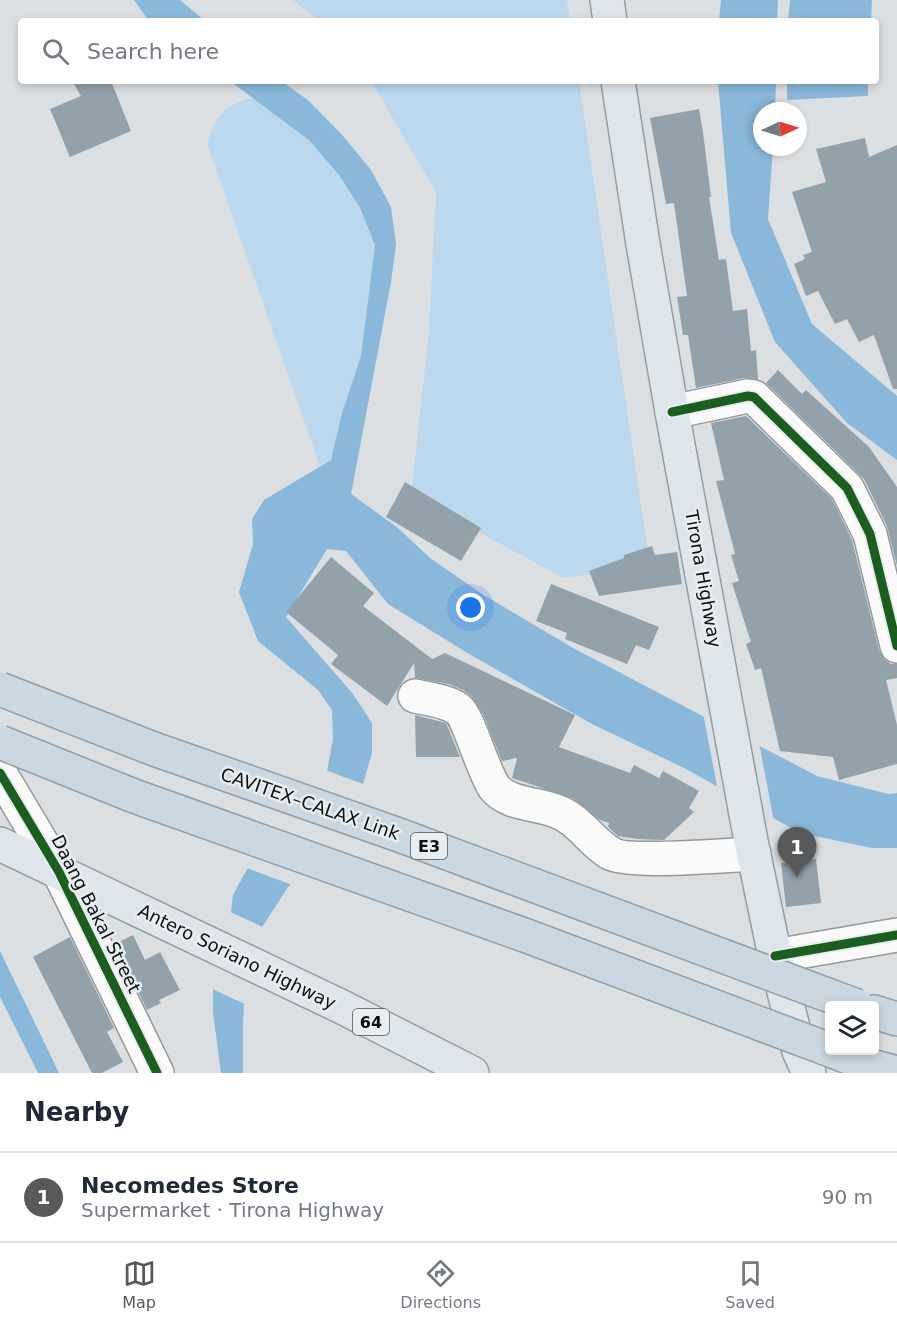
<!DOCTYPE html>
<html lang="en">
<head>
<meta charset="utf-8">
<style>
	:root { --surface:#fff; --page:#f2f2f3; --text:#1f2937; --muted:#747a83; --line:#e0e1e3; --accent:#57595a }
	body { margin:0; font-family:"DejaVu Sans",sans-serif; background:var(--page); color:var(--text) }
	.controls { position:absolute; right:18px; bottom:18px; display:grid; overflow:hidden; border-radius:6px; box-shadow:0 3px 9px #0003 }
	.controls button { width:54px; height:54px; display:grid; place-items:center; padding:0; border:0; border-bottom:2px solid var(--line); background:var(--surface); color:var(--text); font:30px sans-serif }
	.compass { position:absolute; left:753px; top:102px; width:54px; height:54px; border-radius:50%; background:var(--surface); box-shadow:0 3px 9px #0003; rotate:86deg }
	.you { position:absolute; left:471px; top:608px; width:21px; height:21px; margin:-15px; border:4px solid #fff; border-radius:50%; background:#1a73e8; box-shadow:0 0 0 9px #1a73e833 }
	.badge { display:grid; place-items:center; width:39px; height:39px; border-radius:50%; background:var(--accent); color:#fff; font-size:20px; font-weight:700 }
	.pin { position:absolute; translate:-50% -50px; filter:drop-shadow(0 2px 3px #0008) }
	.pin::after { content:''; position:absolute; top:32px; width:21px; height:18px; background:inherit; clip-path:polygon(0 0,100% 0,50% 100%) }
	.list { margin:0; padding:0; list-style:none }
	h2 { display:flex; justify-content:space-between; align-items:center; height:78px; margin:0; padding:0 24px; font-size:26px }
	h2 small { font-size:20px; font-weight:400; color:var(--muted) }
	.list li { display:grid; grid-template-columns:39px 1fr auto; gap:18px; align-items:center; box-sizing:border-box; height:90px; padding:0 24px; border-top:2px solid var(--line) }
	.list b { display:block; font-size:22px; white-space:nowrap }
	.list p { margin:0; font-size:20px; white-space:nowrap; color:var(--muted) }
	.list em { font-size:20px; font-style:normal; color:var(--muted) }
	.icon { flex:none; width:33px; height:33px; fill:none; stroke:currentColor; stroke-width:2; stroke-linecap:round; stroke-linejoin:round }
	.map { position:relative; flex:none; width:897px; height:1073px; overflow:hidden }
	.search { position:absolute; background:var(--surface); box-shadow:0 3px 9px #0003; left:18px; right:18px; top:18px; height:66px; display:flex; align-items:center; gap:15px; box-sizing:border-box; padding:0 21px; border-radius:6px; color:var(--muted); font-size:22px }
	.sheet { height:168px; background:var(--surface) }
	nav { display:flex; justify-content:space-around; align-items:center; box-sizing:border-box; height:84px; border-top:2px solid var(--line); background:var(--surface); font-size:16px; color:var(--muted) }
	nav a { display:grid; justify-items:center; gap:3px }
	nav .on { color:var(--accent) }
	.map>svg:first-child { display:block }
</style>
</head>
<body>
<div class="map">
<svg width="897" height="1073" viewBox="0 0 897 1073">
	<rect width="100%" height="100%" fill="#dcdfe1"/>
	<!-- green -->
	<path fill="#bcd8ee" d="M293 0H567L570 21H319Z
		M371 81H579L650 567 563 578 411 495 429 332 436 192Z
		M245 99H255L310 141 339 175 360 209 375 245 361 356 342 413 331 460 320 466 207 143C217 116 218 111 245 99Z"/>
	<!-- water -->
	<path fill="#89b8db" d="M134 0H180L205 21H149Z
		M721 0H778L777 21H719Z
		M790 0H872L871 21H788Z
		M230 81H281L308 100 343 136 371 170 391 207 396 244 391 282 351 494 398 528 430 558 482 594 575 649 817 776 889 794 897 793V848H872L800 833 686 769 592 724 469 654 388 604 346 551 327 549 286 617 353 694 372 723V753L356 808 316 865 288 887 259 932 245 987 243 1023V1073H221L213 1012V991L217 962 231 912 233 895 251 862 327 771 333 739 332 710 318 690 258 641 239 592 253 544 252 519 264 500 331 460 342 413 361 356 375 245 360 208 339 175 310 141Z
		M718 81H776L775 111H762V147H773L768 219 812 324 897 396V460L847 423 775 342 731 233Z
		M787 81H868V96L787 100Z
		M0 951 59 1073H38L0 997Z"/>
	<!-- pier -->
	<path fill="#dcdfe1" d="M703 713 759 742 774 822 718 791Z
		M325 770 366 785 359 809 344 841 318 867 295 886 244 867 256 842 274 821 304 794Z
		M228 911 265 928 252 963 247 1005 210 988 214 961Z"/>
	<!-- building -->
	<path fill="#93a1ab" d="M72 81H111L131 131 70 157 50 109 81 96Z
		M699 109 703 132 711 197H709L719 260 726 259 733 311 747 309 751 351 756 350 758 379 744 378 696 388 688 335H683L677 297 687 296 674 203 666 204 650 118Z
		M865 138 869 157 897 145V389H893L874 335 859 342 847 319 835 324 818 291 806 296 794 264 805 259 803 255 812 252 792 192 826 182 816 149Z
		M778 370 802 394 806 390 869 447 897 487V566L887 526 864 479 766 383Z
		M746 416 832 499 852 540 879 650 884 659 891 664H897V678L886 680 897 725V764L839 780 833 757 780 751 761 668 755 670 746 644 751 642 732 583 739 581 731 555 735 554 716 481 724 480 711 423Z
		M405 482 481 528 461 561 386 517Z
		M652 546 655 555 677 552 682 584 599 596 589 571 624 558V555Z
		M331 557 374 593 363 606 432 659 445 653 575 715 559 747 630 773 634 765 659 778 663 771 699 791 689 808 694 812 664 840 637 839 618 836 608 827 609 823 600 820 572 798 512 778 517 758 502 761 483 714 472 697 463 690 449 684 415 678 414 663 387 706 331 664 338 655 286 612Z
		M551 584 659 627 649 650 636 645 627 664 565 639 567 633 536 621Z
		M415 715 446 723 460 757H416Z
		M816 859 821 903 786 907 781 863Z
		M133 935 145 960 160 952 180 990 159 1000 161 1003 147 1010 115 944Z
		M70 937 114 1028 107 1032 123 1062 102 1073H92L33 957Z"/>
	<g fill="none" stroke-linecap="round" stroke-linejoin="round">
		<!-- minor casing -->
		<g stroke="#96999a" stroke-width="36">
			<path id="minor" d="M672 412 748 396 754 397 847 488 870 534 897 646
				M415 696C429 699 447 701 458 709 468 716 483 771 494 787 508 805 537 803 556 811 579 819 590 841 610 853 627 864 728 855 754 854
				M0 773 59 872 157 1073
				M775 956 897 935"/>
		</g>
		<!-- major casing -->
		<g stroke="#919fa8" stroke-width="36">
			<path id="major" d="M607 0 610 21
				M618 81 643 244 672 412 751 841 775 956 799 1051 809 1073
				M0 844 342 1007 472 1073"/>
		</g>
		<!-- highway casing -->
		<g stroke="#919fa8" stroke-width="36">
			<path id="highway" d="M874 1012 897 1019
				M830 1050 868 1065 897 1073"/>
		</g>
		<!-- minor -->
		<use href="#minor" stroke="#fafafa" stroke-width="33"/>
		<!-- major -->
		<use href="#major" stroke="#dee6eb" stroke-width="33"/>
		<!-- highway -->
		<use href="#highway" stroke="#cbd8e1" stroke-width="33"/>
		<!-- highway-bridge casing -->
		<g stroke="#919fa8" stroke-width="36" stroke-linecap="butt">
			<path id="highway-bridge" d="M0 689 154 749 399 835 857 1006
				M0 742 134 796 527 936 830 1050"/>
		</g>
		<!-- highway-bridge -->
		<use href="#highway-bridge" stroke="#cbd8e1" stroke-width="33"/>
		<!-- cycleway casing -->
		<g stroke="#e7edf1" stroke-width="13">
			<path id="cycleway" d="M672 412 748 396 754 397 847 488 870 534 897 646
				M0 773 59 872 157 1073
				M775 956 897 935"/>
		</g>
		<!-- cycleway -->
		<use href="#cycleway" stroke="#1b5e20" stroke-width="9"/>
	</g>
	<g text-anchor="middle" stroke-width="5" stroke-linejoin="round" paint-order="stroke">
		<!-- shield labels -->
		<g fill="#e7edf1" stroke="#505355" stroke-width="1.5">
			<rect x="411" y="833" width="36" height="26" rx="4.5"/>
			<rect x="353" y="1009" width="36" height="26" rx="4.5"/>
		</g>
		<g font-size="16" font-weight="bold" fill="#0f1112">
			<text x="429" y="852">E3</text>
			<text x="371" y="1028">64</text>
		</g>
		<!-- street labels -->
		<g font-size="18" fill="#0f1112" stroke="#e7edf1">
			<text transform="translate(703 579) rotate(80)" y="6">Tirona Highway</text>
			<text transform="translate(310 804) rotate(19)" y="6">CAVITEX–CALAX Link</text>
			<text transform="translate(96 914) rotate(63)" y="6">Daang Bakal Street</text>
			<text transform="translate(237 957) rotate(26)" y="6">Antero Soriano Highway</text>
		</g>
	</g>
</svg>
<div class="controls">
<button><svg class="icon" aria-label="layers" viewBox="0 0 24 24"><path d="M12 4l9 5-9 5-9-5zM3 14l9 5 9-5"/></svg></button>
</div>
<svg class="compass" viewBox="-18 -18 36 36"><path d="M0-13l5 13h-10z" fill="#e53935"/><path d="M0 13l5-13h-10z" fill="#747a83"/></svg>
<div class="you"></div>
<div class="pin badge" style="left:797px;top:877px">1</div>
<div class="search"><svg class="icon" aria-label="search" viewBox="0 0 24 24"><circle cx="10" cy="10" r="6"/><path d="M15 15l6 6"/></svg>Search here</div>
</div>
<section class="sheet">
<h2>Nearby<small></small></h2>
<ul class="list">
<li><span class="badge">1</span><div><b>Necomedes Store</b><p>Supermarket · Tirona Highway</p></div><em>90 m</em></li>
</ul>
</section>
<nav>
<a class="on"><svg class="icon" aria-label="map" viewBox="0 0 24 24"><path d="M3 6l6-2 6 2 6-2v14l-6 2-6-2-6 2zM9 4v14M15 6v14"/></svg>Map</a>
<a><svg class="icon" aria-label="directions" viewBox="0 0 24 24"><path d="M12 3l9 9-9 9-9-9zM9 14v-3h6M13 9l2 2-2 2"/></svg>Directions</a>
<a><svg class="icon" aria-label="saved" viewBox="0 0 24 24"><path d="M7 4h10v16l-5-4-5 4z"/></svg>Saved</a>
</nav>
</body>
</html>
